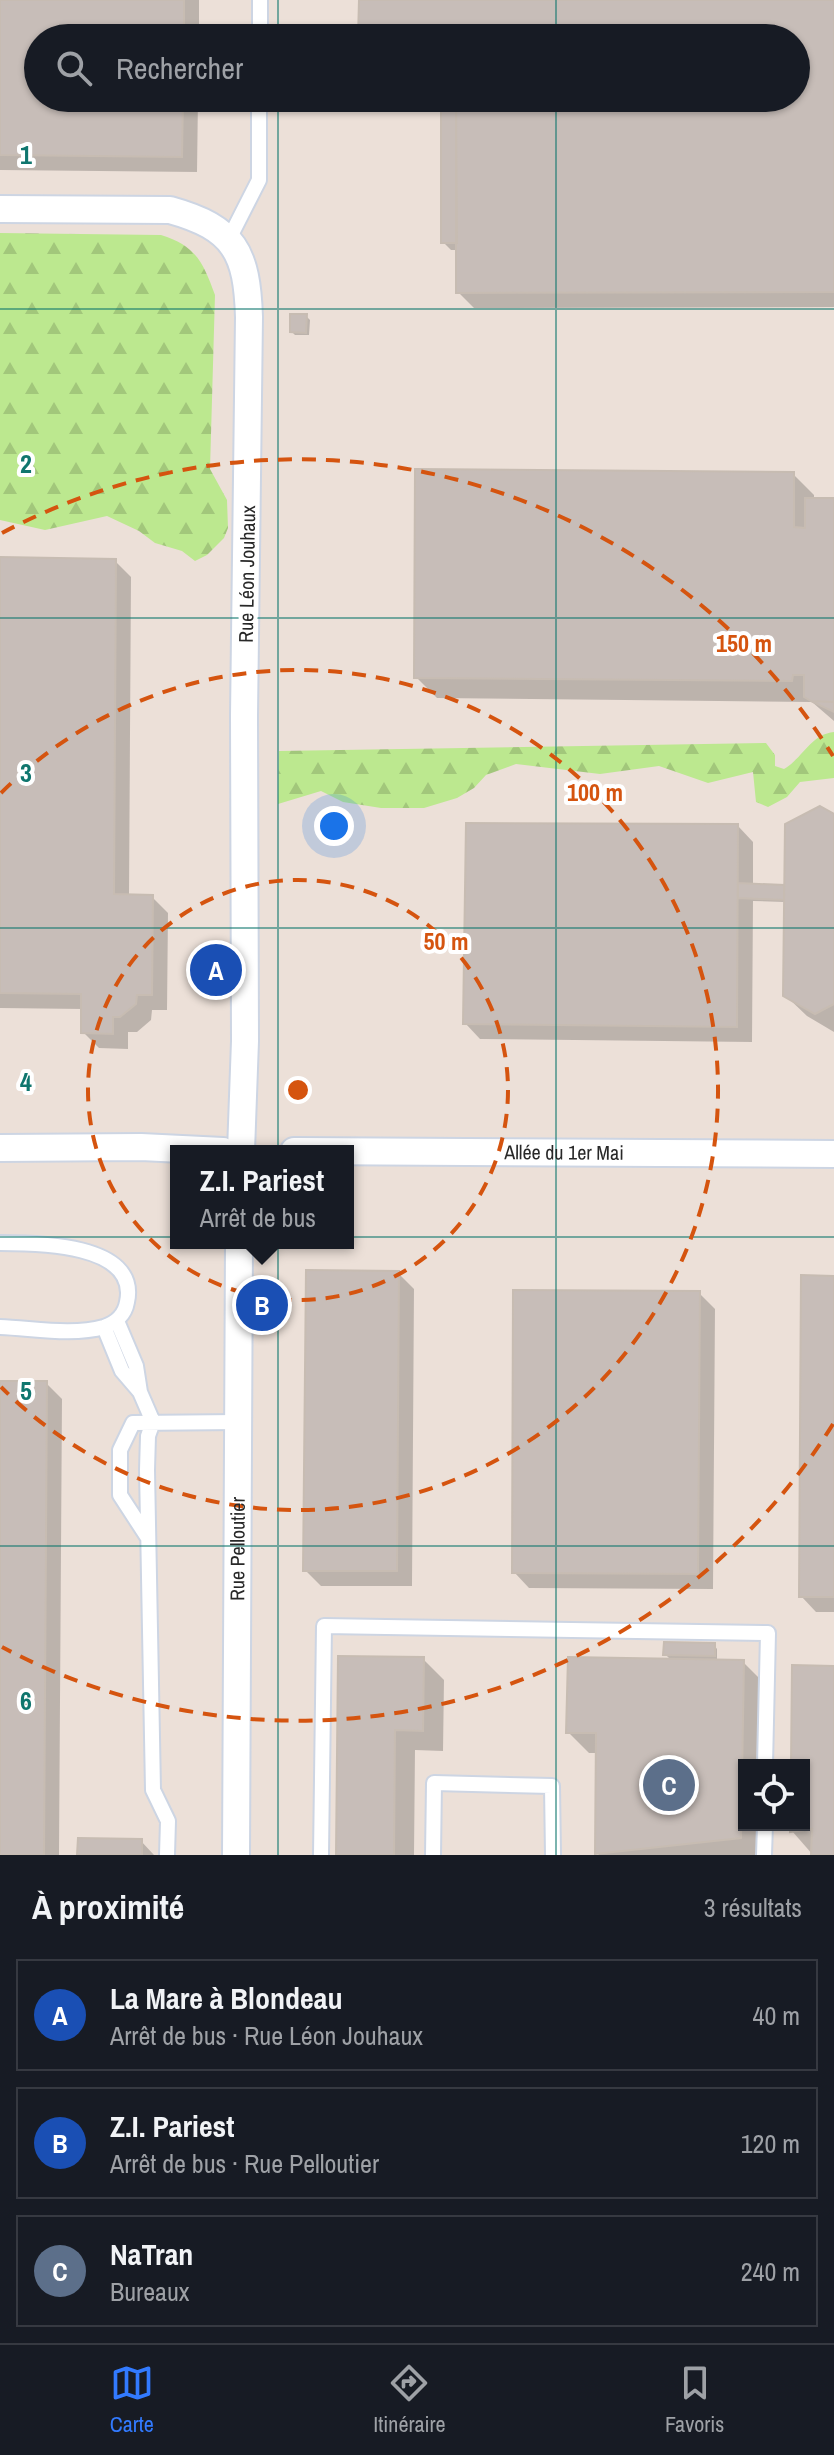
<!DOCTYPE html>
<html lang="fr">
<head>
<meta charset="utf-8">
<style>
	:root { --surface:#171b24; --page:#20242c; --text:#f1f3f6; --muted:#9ea1a6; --line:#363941; --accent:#327aff }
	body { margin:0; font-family:"Archivo Narrow",sans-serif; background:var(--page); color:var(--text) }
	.controls { position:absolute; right:24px; bottom:24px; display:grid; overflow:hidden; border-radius:0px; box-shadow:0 2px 6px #0004 }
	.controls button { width:72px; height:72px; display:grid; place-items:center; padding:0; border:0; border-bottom:2px solid var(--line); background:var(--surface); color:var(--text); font:40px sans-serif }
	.you { position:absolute; left:334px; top:826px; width:28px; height:28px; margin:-20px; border:6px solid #fff; border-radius:50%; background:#1a73e8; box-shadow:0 0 0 12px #1a73e833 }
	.badge { display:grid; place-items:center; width:52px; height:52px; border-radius:50%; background:var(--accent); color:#fff; font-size:26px; font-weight:700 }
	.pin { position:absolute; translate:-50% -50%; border:4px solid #fff; box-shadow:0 2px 8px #0006 }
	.popup { position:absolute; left:170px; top:1145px; width:184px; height:104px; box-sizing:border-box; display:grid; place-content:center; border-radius:0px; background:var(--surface); filter:drop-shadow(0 2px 6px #0005); font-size:26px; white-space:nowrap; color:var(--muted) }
	.popup b { font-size:30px; color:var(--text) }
	.popup::after { content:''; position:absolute; left:50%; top:100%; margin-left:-16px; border:16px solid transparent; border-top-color:var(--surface) }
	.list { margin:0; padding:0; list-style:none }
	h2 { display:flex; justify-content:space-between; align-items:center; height:104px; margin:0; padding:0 32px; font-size:34px }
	h2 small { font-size:26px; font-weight:400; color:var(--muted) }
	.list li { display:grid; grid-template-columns:52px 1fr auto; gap:24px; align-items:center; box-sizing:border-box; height:112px; margin:0 16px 16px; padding:0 16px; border:2px solid var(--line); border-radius:0px }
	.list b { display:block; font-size:30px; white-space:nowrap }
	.list p { margin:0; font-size:26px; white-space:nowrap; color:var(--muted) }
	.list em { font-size:26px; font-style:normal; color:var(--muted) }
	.icon { flex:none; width:44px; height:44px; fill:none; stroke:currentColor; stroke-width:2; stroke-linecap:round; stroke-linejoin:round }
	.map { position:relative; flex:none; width:834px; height:1855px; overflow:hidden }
	.search { position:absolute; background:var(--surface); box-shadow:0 2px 6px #0004; left:24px; right:24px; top:24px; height:88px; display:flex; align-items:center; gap:20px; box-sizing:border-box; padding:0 28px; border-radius:44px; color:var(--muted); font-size:30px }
	.sheet { height:488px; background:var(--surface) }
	nav { display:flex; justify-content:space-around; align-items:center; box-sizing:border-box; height:112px; border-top:2px solid var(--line); background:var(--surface); font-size:22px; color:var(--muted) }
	nav a { display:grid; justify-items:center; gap:4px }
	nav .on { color:var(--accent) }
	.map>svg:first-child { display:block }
</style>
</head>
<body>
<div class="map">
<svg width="834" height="1855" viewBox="0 0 834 1855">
	<defs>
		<pattern id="forest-firs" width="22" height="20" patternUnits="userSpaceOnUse" patternTransform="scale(2)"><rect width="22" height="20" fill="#bce88f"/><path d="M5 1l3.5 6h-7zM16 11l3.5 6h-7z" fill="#a2c77b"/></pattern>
	</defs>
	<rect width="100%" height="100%" fill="#ece0d8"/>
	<!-- forest -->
	<path fill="url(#forest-firs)" d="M0 233 161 235C196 246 203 262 215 295L210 469 227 500 228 528 224 538 207 555 195 561 182 551 155 543 139 531 107 516 45 530 0 520Z
		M834 732V778L800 782 787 797 768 807 756 802 753 772 708 783 659 766 600 774 516 764 486 775 474 788 457 798 424 808H381L343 802 321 791 278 804 279 751 766 743 775 755V766L784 769C802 759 811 734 834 732Z"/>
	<!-- shadow -->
	<path fill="#0003" d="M0 0H199V38H38V98H198L197 172 0 170Z
		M361 0H834V307L474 308 458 292V250H451L443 242V106H376L368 98H796V38H360Z
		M306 316 310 320 309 335H295L292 332Z
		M793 474 814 495V500H834V721L812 702 437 698 416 677Z
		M0 559 115 561 131 577 129 896 152 897 168 913 167 1010H152L151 1020 137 1032H128V1049L99 1048 83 1032V1009L0 1008Z
		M834 816V1032L807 1016 785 995 786 902 753 901 752 1042 480 1039 465 1023 738 826 753 842V886L786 887Z
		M398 1273 414 1289 412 1586H321L305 1570Z
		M834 1278V1612H816L801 1596Z
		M699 1293 715 1309 713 1589 529 1588 514 1572Z
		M0 1383H46L62 1399 59 1855H0Z
		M714 1645 717 1649V1662H743L764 1683 763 1765H744V1825H762L761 1855H599L597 1853 598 1753H589L568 1732 672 1661 665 1654Z
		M423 1659 444 1680 443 1751 415 1750 414 1855H338Z
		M834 1668V1855H813L792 1831V1825H804V1765H793Z
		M141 1841 154 1855H79Z"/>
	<!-- building -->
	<path fill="#c7bdb8" stroke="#c7bcb2" stroke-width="2" d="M0 0H184V38H38V98H183L182 157 0 155Z
		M359 0H834V292L456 293V98H796V38H358Z
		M441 98H456L457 243H441Z
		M290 314H307L306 333 290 332Z
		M415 469 794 472V527L805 528V498H834V702L811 701 804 697V675H793L792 681 414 678Z
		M0 557 116 559 114 894 153 895 152 995H137L136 1004 120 1017H113V1034L81 1033V994L0 993Z
		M811 701 834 702V712Z
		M820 806 834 814V1004L815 1014 783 996 785 824Z
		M466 823 738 824 737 1027 463 1024Z
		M738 883 784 885V900L738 898Z
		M306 1270 399 1271 397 1571H303Z
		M801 1275 834 1276V1597H799Z
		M513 1290 700 1291 698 1574 512 1573Z
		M0 1381H47L44 1855H0Z
		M664 1642 715 1643V1656L663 1655Z
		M338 1656 424 1657 423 1731 395 1730 394 1855H336Z
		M568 1657 744 1660 741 1838 595 1854 596 1733H566Z
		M792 1665 834 1666V1855H811L812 1829 790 1832V1825H804V1765H791Z
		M78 1838 142 1839V1855H77Z"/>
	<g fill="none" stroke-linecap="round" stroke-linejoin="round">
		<!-- service casing -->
		<g stroke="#cdd5e3" stroke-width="18">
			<path id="service" d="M260 38V0
				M229 239 259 180V98
				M0 1243C35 1243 140 1243 127 1302 125 1314 116 1323 104 1327 72 1336 32 1328 0 1327
				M117 1321 136 1366 140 1392 153 1422 148 1436 147 1470 153 1790 168 1821 167 1855
				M104 1327 122 1371 140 1392
				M148 1538 120 1495V1450L133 1423 239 1422
				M321 1855 324 1626 768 1633 765 1765
				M433 1855 434 1783 552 1786 553 1855
				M764 1855 765 1825"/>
		</g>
		<!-- minor casing -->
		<g stroke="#cdd5e3" stroke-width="30">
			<g id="minor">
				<path d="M0 209 170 210C235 228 247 253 249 317L244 716 245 1041 241 1151"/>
				<path d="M0 1148 141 1147 223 1151"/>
				<path id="s1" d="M294 1151 834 1154"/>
				<path id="s2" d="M236 1855 239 1243"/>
			</g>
		</g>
		<!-- service -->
		<use href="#service" stroke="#fff" stroke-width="14"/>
		<!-- minor -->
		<use href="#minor" stroke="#fff" stroke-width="26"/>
	</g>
	<!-- grid -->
	<path fill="none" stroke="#0f766e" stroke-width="2" stroke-opacity="0.55" d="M278 0V38M556 0V38M278 98V1855M556 98V1855M0 309H834M0 618H834M0 928H834M0 1237H834M0 1546H834"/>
	<!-- distance rings -->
	<g fill="none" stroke="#d5540f" stroke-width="4" stroke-dasharray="14 10">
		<circle cx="298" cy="1090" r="210"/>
		<path d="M1 793A420 420 0 1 1 1 1387"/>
		<path d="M833 1424A631 631 0 0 1 2 1647M2 533A631 631 0 0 1 833 756"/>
	</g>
	<g text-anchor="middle" stroke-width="8" stroke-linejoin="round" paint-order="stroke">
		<!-- street labels -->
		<g font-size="20" fill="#282828" stroke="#fff">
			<text transform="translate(247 574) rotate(-89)" y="7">Rue Léon Jouhaux</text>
			<text dy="7" stroke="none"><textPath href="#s1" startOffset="270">Allée du 1er Mai</textPath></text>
			<text dy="7" stroke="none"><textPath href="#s2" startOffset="306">Rue Pelloutier</textPath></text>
		</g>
	</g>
	<g font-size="26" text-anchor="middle" font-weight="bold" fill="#0f766e" stroke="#fff" stroke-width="8" stroke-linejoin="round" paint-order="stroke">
		<text x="26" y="164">1</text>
		<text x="26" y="473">2</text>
		<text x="26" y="782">3</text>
		<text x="26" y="1091">4</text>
		<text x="26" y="1400">5</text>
		<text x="26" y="1710">6</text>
	</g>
	<circle cx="298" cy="1090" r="12" fill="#d5540f" stroke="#fff" stroke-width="4"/>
	<g font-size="24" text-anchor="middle" font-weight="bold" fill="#d5540f" stroke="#fff" stroke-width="8" stroke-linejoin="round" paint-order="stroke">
		<text x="744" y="652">150 m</text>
		<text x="595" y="801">100 m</text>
		<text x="446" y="950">50 m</text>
	</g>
</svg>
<div class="controls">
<button><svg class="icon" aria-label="locate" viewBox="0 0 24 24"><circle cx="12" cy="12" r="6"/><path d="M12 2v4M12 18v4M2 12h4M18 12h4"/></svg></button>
</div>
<div class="you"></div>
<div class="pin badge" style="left:216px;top:970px;background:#1a4fb4">A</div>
<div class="pin badge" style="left:262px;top:1305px;background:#1a4fb4">B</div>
<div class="popup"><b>Z.I. Pariest</b>Arrêt de bus</div>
<div class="pin badge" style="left:669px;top:1785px;background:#5c6f8a">C</div>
<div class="search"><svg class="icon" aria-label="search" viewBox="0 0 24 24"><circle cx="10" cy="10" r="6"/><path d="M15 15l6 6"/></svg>Rechercher</div>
</div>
<section class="sheet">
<h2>À proximité<small>3 résultats</small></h2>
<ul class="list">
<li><span class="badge" style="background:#1a4fb4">A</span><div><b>La Mare à Blondeau</b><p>Arrêt de bus · Rue Léon Jouhaux</p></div><em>40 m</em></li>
<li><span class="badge" style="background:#1a4fb4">B</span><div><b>Z.I. Pariest</b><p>Arrêt de bus · Rue Pelloutier</p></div><em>120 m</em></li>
<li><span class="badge" style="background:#5c6f8a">C</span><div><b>NaTran</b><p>Bureaux</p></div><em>240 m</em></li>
</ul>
</section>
<nav>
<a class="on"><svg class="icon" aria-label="map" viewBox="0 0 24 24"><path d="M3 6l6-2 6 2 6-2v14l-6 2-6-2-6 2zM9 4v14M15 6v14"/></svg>Carte</a>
<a><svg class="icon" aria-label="directions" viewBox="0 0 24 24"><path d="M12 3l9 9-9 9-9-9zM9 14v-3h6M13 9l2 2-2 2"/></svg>Itinéraire</a>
<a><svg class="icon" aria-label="saved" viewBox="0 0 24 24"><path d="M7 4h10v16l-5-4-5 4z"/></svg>Favoris</a>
</nav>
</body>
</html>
